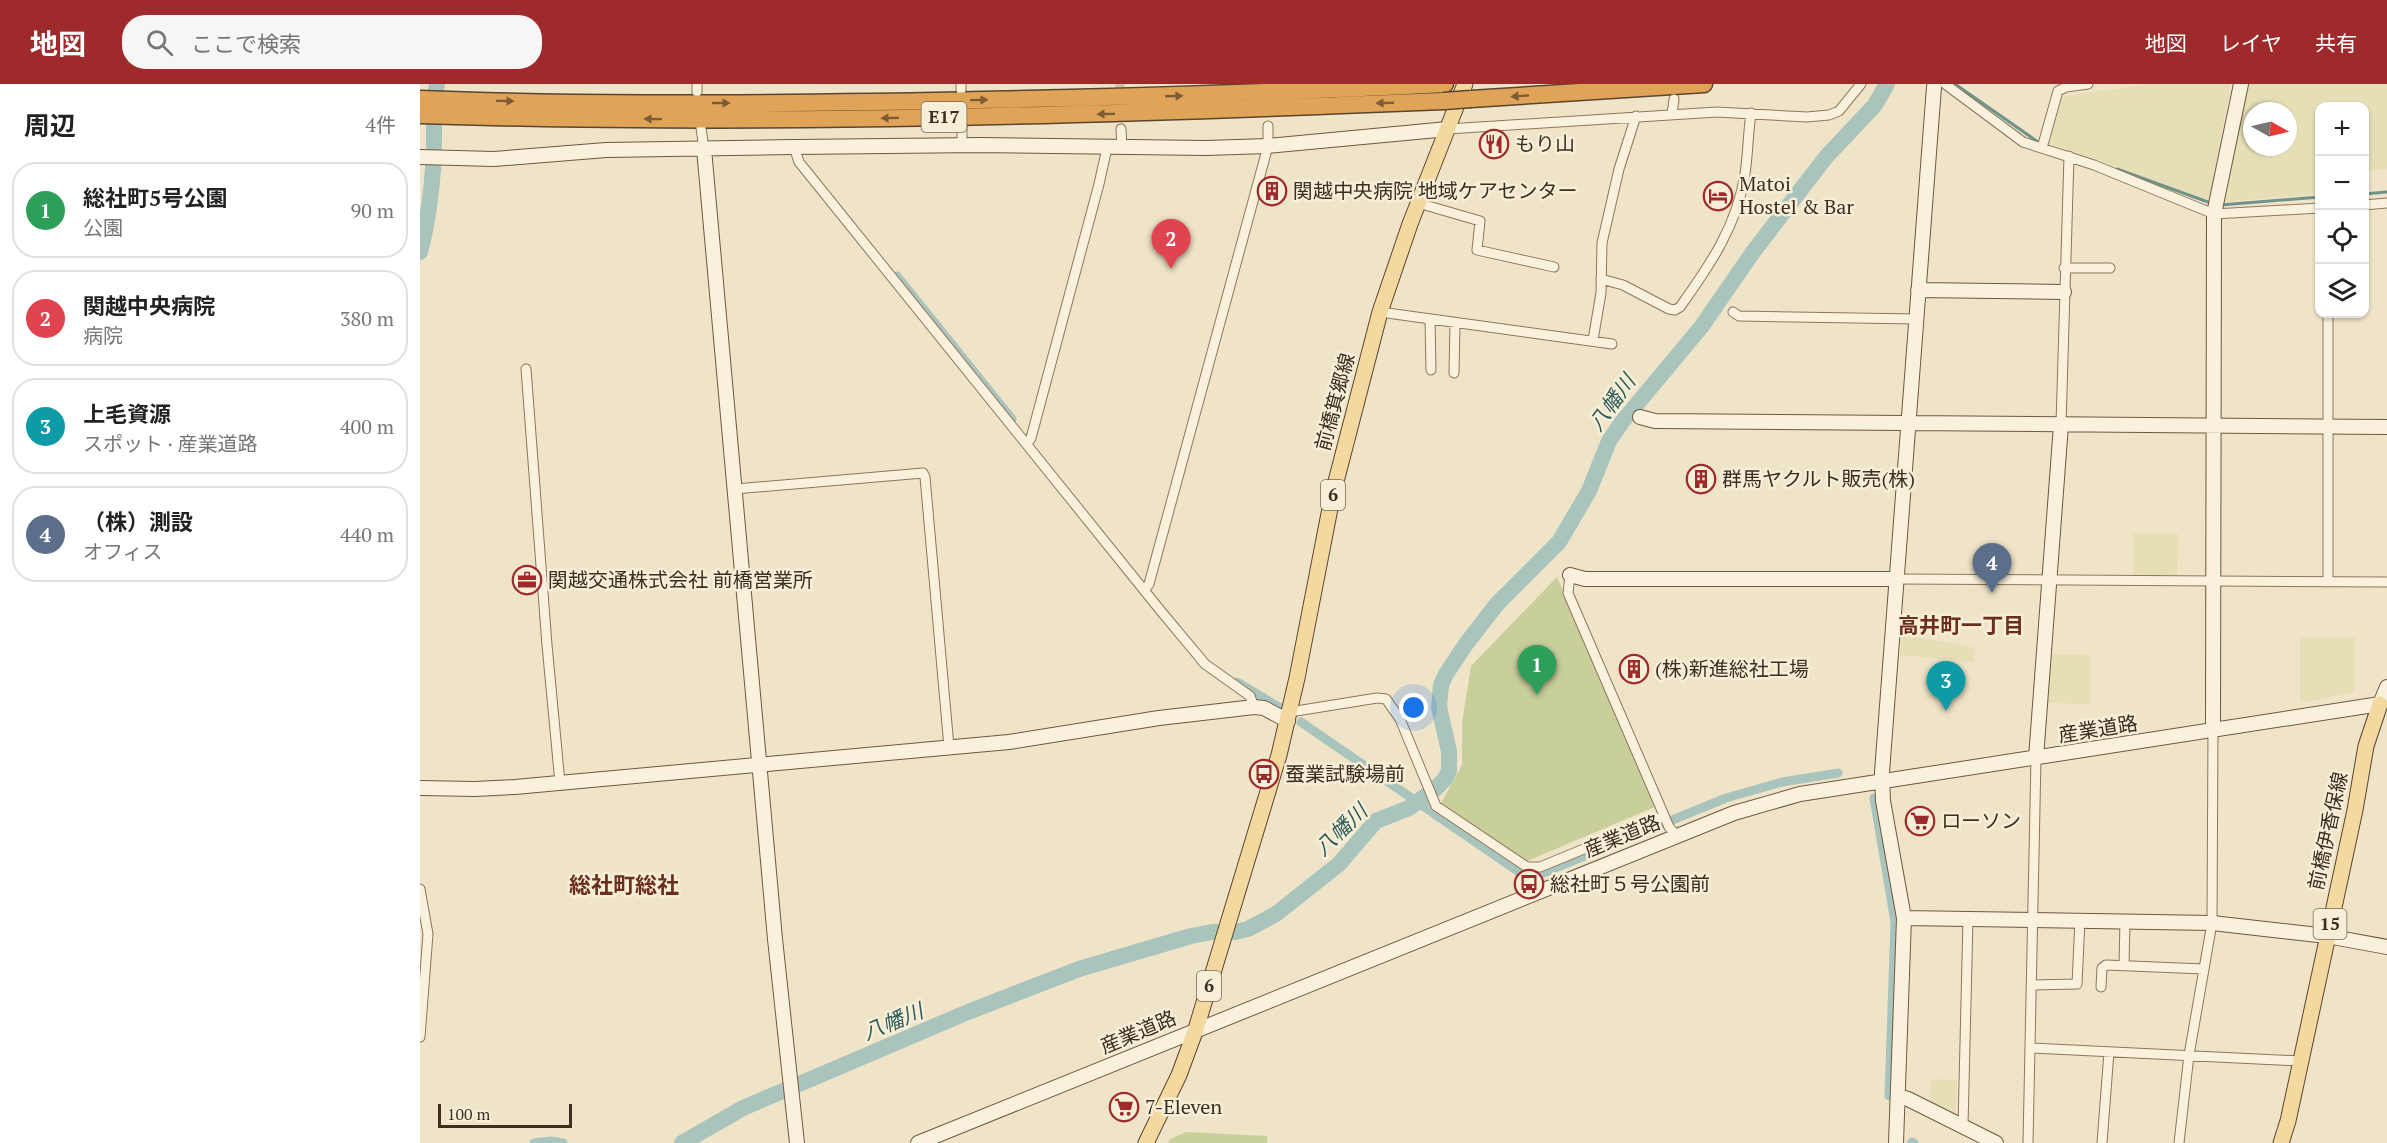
<!DOCTYPE html>
<html lang="ja">
<head>
<meta charset="utf-8">
<style>
	:root { --surface:#fff; --page:#f6f6f6; --text:#222; --muted:#767676; --line:#e0e0e0; --accent:#9e2a2b }
	body { margin:0; font-family:"PT Serif","Noto Sans JP",serif; background:var(--page); color:var(--text) }
	.controls { position:absolute; right:18px; top:18px; display:grid; overflow:hidden; border-radius:12px; box-shadow:0 2px 4px #0004 }
	.controls button { width:54px; height:54px; display:grid; place-items:center; padding:0; border:0; border-bottom:2px solid var(--line); background:var(--surface); color:var(--text); font:30px sans-serif }
	.compass { position:absolute; left:1823px; top:18px; width:54px; height:54px; border-radius:50%; background:var(--surface); box-shadow:0 2px 4px #0004; rotate:98deg }
	.scale { position:absolute; left:18px; bottom:15px; width:134px; box-sizing:border-box; padding-left:6px; border:3px solid #3d2e20; border-top:0; font-size:16px; line-height:21px; white-space:nowrap; color:#3d2e20; -webkit-text-stroke:4px #f7eed8; paint-order:stroke }
	.you { position:absolute; left:994px; top:624px; width:21px; height:21px; margin:-15px; border:4px solid #fff; border-radius:50%; background:#1a73e8; box-shadow:0 0 0 9px #1a73e833 }
	.badge { display:grid; place-items:center; width:39px; height:39px; border-radius:50%; background:var(--accent); color:#fff; font-size:20px; font-weight:700 }
	.pin { position:absolute; translate:-50% -50px; filter:drop-shadow(0 2px 3px #0008) }
	.pin::after { content:''; position:absolute; top:32px; width:21px; height:18px; background:inherit; clip-path:polygon(0 0,100% 0,50% 100%) }
	.list { margin:0; padding:0; list-style:none }
	h2 { display:flex; justify-content:space-between; align-items:center; height:78px; margin:0; padding:0 24px; font-size:26px }
	h2 small { font-size:20px; font-weight:400; color:var(--muted) }
	.list li { display:grid; grid-template-columns:39px 1fr auto; gap:18px; align-items:center; box-sizing:border-box; height:96px; margin:0 12px 12px; padding:0 12px; border:2px solid var(--line); border-radius:24px }
	.list b { display:block; font-size:22px; white-space:nowrap }
	.list p { margin:0; font-size:20px; white-space:nowrap; color:var(--muted) }
	.list em { font-size:20px; font-style:normal; color:var(--muted) }
	.icon { flex:none; width:33px; height:33px; fill:none; stroke:currentColor; stroke-width:2; stroke-linecap:round; stroke-linejoin:round }
	.map { position:relative; flex:none; width:1967px; height:1059px; overflow:hidden }
	header { display:flex; align-items:center; gap:36px; box-sizing:border-box; height:84px; padding:0 30px; background:var(--accent); color:#fff }
	header strong { font-size:28px }
	nav { display:flex; gap:33px; margin-inline-start:auto; font-size:21px }
	.search { width:420px; height:54px; background:var(--page); display:flex; align-items:center; gap:15px; box-sizing:border-box; padding:0 21px; border-radius:24px; color:var(--muted); font-size:22px }
	main { display:flex }
	aside { flex:1; background:var(--surface) }
	.map>svg:first-child { display:block }
</style>
</head>
<body>
<header>
<strong>地図</strong>
<div class="search"><svg class="icon" aria-label="search" viewBox="0 0 24 24"><circle cx="10" cy="10" r="6"/><path d="M15 15l6 6"/></svg>ここで検索</div>
<nav><a>地図</a><a>レイヤ</a><a>共有</a></nav>
</header>
<main>
<aside>
<h2>周辺<small>4件</small></h2>
<ul class="list">
<li><span class="badge" style="background:#2e9e5b">1</span><div><b>総社町5号公園</b><p>公園</p></div><em>90 m</em></li>
<li><span class="badge" style="background:#e0444e">2</span><div><b>関越中央病院</b><p>病院</p></div><em>380 m</em></li>
<li><span class="badge" style="background:#0f9aa8">3</span><div><b>上毛資源</b><p>スポット · 産業道路</p></div><em>400 m</em></li>
<li><span class="badge" style="background:#5c6f8a">4</span><div><b>（株）測設</b><p>オフィス</p></div><em>440 m</em></li>
</ul>
</aside>
<div class="map">
<svg width="1967" height="1059" viewBox="0 0 1967 1059">
	<rect width="100%" height="100%" fill="#f0e4c8"/>
	<!-- farmland -->
	<path fill="#e6deb5" fill-rule="evenodd" d="M1733 0H1811L1789 116 1629 59 1643 12Z
		M1827 0H1967V85L1945 87 1944 22H1900L1899 110 1803 118ZM1832 27H1868V63H1832Z
		M1713 449 1758 450 1757 494H1713Z
		M1482 550 1555 564 1553 578 1480 571Z
		M1935 553 1934 608 1880 619V554Z
		M1627 570 1671 571 1670 620 1626 619Z
		M1511 995 1537 996 1536 1028 1532 1031 1510 1019Z"/>
	<!-- green -->
	<path fill="#c9cf9b" d="M1137 493 1237 722 1105 778 1020 721 1042 681V639L1051 582Z
		M766 1048 847 1052V1059H748L750 1055Z"/>
	<g fill="none" stroke-linecap="round" stroke-linejoin="round">
		<!-- stream -->
		<path stroke="#6f938a" stroke-width="3" d="M1535 0 1618 58
			M1697 85 1788 118
			M1944 110 1967 108
			M1800 121 1900 113"/>
		<!-- canal -->
		<path stroke="#a9c4bc" stroke-width="9" d="M477 192 592 335
			M817 598 859 623
			M881 638 1099 788 1108 791 1123 789 1306 714 1362 698 1418 689
			M1454 714 1475 838 1469 1012
			M1492 1058 1494 1059
			M114 1059 131 1057 143 1059"/>
		<!-- river -->
		<path stroke="#a9c4bc" stroke-width="16" d="M0 168C9 136 12 104 14 70 14 47 13 24 17 0
			M262 1059 323 1024 548 928 659 885 771 852 792 848H815L828 845 856 830 919 780 956 737 989 724 1015 705 1025 695 1029 687V667L1019 623 1021 601 1026 590 1046 560 1077 520 1139 458 1169 407 1189 357 1202 338 1282 242 1333 168 1406 73 1455 21 1467 0"/>
		<!-- street-tunnel -->
		<path stroke="#ccc0a6" stroke-width="9" stroke-dasharray="9 4.5" stroke-linecap="butt" d="M700 0 701 45"/>
		<!-- street casing -->
		<g stroke="#8d765c" stroke-width="11">
			<path id="street" d="M277 0V8
				M541 0V6
				M1525 0 1603 58 1674 81 1794 130 1900 124
				M1252 30 1254 15
				M542 42V62
				M281 44 284 65
				M701 45 702 64
				M1028 45 1297 28 1387 33 1409 31 1419 27 1441 0
				M374 63 379 78 740 526 785 580 830 612 834 623
				M1622 64 1638 7 1646 3 1668 0
				M998 119 1060 137 1057 166 1134 183
				M1944 121 1967 119
				M1644 184H1690
				M1181 195 1203 201 1249 225 1255 226 1260 223C1290 181 1317 142 1325 90 1328 70 1328 49 1331 29
				M960 228 1192 260
				M1313 228 1319 232 1496 235
				M1010 235 1011 286
				M1173 256 1181 209 1182 159 1199 85 1216 32
				M106 285 127 561 140 699
				M1034 289 1035 239
				M1641 341 1649 72
				M607 360 611 354 679 100 687 64
				M315 405 503 389 505 393 529 663
				M1150 491 1148 509 1249 743 1256 751
				M1476 495 1967 498
				M1908 498V230
				M724 506 729 500 848 62V42
				M870 628 957 614 966 615 980 635 1016 722 1107 783H1120L1244 732
				M0 805 8 850 0 953
				M1704 881 1705 837
				M1611 901 1657 900 1660 836
				M1681 903 1682 884 1686 881 1784 885
				M1610 964 1880 977
				M1543 1042 1548 835
				M1608 1059 1616 674
				M1682 1059 1689 968
				M1759 1059 1769 971 1792 839 1793 646"/>
		</g>
		<!-- secondary casing -->
		<g stroke="#6f573f" stroke-width="16">
			<path id="secondary" d="M284 65 355 855 377 1059
				M0 73 74 75 186 66 374 63 560 61 786 64 848 62 1028 45
				M1498 206 1644 208
				M1220 333 1235 337 1967 343
				M1150 491 1165 495H1476
				M1793 646 1794 130 1821 0
				M1616 674 1641 341
				M0 704 55 705 95 703 589 658 739 634 834 623 844 624 868 637
				M1484 834 1792 839 1907 852 1967 863
				M1478 1012 1488 1015 1576 1059
				M498 1059 1314 729 1380 710 1960 620 1967 603
				M1476 1059 1484 834 1463 717 1462 688 1514 3"/>
		</g>
		<!-- primary casing -->
		<g stroke="#5b4430" stroke-width="17">
			<path id="primary" d="M726 1059 759 991 776 945 859 671 877 594 913 409 960 228 990 140 1045 0
				M1861 1059 1868 1037 1935 726 1946 662 1960 620"/>
		</g>
		<!-- highway casing -->
		<g stroke="#5b4430" stroke-width="19">
			<path id="highway" d="M0 15C151 21 302 20 453 18 644 15 834 10 1025 0
				M1051 15 1284 0
				M0 31C341 42 683 31 1024 17"/>
		</g>
		<!-- street -->
		<use href="#street" stroke="#faf1dc" stroke-width="9"/>
		<!-- secondary -->
		<use href="#secondary" stroke="#faf1dc" stroke-width="14"/>
		<!-- primary -->
		<use href="#primary" stroke="#f3d9a0" stroke-width="15"/>
		<!-- highway -->
		<use href="#highway" stroke="#e0a458" stroke-width="16"/>
		<!-- highway-bridge casing -->
		<g stroke="#5b4430" stroke-width="19" stroke-linecap="butt">
			<path id="highway-bridge" d="M1024 17 1051 15"/>
		</g>
		<!-- highway-bridge -->
		<use href="#highway-bridge" stroke="#e0a458" stroke-width="16"/>
	</g>
	<!-- one-way arrows -->
	<defs><path id="oneway-solid" d="M-6-.8H1V-3.2L6.5 0L1 3.2V.8H-6Z" transform="scale(1.5)"/></defs>
	<g fill="#7e5d36">
		<use href="#oneway-solid" transform="translate(754 12) rotate(-2)"/>
		<use href="#oneway-solid" transform="translate(1100 12) rotate(176)"/>
		<use href="#oneway-solid" transform="translate(559 16) rotate(-1)"/>
		<use href="#oneway-solid" transform="translate(85 17) rotate(1)"/>
		<use href="#oneway-solid" transform="translate(301 19)"/>
		<use href="#oneway-solid" transform="translate(965 19) rotate(178)"/>
		<use href="#oneway-solid" transform="translate(686 30) rotate(179)"/>
		<use href="#oneway-solid" transform="translate(470 34) rotate(179)"/>
		<use href="#oneway-solid" transform="translate(233 35) rotate(-179)"/>
	</g>
	<!-- icons -->
	<defs>
		<g id="restaurant-ring" transform="scale(1.5)"><circle r="9.5" fill="#f7eed8" stroke="#9e2a2b" stroke-width="1.5"/><path d="M-5-6h1v4h1v-4h1v4h1v-4h1v5L-1.5 .5V6h-2V.5L-5-1ZM5-6V6H3V1.5H1.5Q1.5-4 5-6Z" fill="#9e2a2b"/></g>
		<g id="building-ring" transform="scale(1.5)"><circle r="9.5" fill="#f7eed8" stroke="#9e2a2b" stroke-width="1.5"/><path d="M-4-6H4V6H1V3H-1V6H-4ZM-2.5-4.3h1.7v1.8h-1.7ZM.8-4.3h1.7v1.8H.8ZM-2.5-1h1.7V.8h-1.7ZM.8-1h1.7V.8H.8Z" fill="#9e2a2b"/></g>
		<g id="hotel-ring" transform="scale(1.5)"><circle r="9.5" fill="#f7eed8" stroke="#9e2a2b" stroke-width="1.5"/><path d="M-6-4.5h1.5V1H6V5H4.5V3h-9V5H-6ZM-4 0a1.8 1.8 0 1 1 3.6 0ZM.5 0V-2.5h3Q6-2.5 6 0Z" fill="#9e2a2b"/></g>
		<g id="office-ring" transform="scale(1.5)"><circle r="9.5" fill="#f7eed8" stroke="#9e2a2b" stroke-width="1.5"/><path d="M-6-3h4V-5.5h4V-3h4V5H-6ZM-1-4.5V-3h2v-1.5ZM-6 0V1H6V0Z" fill="#9e2a2b"/></g>
		<g id="bus-ring" transform="scale(1.5)"><circle r="9.5" fill="#f7eed8" stroke="#9e2a2b" stroke-width="1.5"/><path d="M-5-6H5V4H4V6H2V4H-2V6H-4V4H-5ZM-3.5-4V0h7V-4ZM-3.5 1.2v1.5H-2V1.2ZM2 1.2v1.5H3.5V1.2Z" fill="#9e2a2b"/></g>
		<g id="supermarket-ring" transform="scale(1.5)"><circle r="9.5" fill="#f7eed8" stroke="#9e2a2b" stroke-width="1.5"/><path d="M-6-5.5h2.5l.6 2H6L4.5 2H-2.5L-4.4-4H-6ZM-1.5 3.2a1.3 1.3 0 1 0 .1 0ZM3 3.2a1.3 1.3 0 1 0 .1 0Z" fill="#9e2a2b"/></g>
	</defs>
	<g fill-rule="evenodd">
		<use href="#restaurant-ring" x="1074" y="60"/>
		<use href="#building-ring" x="852" y="107"/>
		<use href="#hotel-ring" x="1298" y="112"/>
		<use href="#building-ring" x="1281" y="395"/>
		<use href="#office-ring" x="107" y="496"/>
		<use href="#building-ring" x="1214" y="585"/>
		<use href="#bus-ring" x="844" y="690"/>
		<use href="#supermarket-ring" x="1500" y="737"/>
		<use href="#bus-ring" x="1109" y="800"/>
		<use href="#supermarket-ring" x="704" y="1023"/>
	</g>
	<g text-anchor="middle" stroke-width="5" stroke-linejoin="round" paint-order="stroke">
		<!-- shield labels -->
		<g fill="#f7eed8" stroke="#756857" stroke-width="1.5">
			<rect x="501.5" y="18" width="45" height="30" rx="4.5"/>
			<rect x="901" y="396" width="24" height="30" rx="4.5"/>
			<rect x="1893.5" y="825" width="33" height="30" rx="4.5"/>
			<rect x="777" y="887" width="24" height="30" rx="4.5"/>
		</g>
		<g font-size="18" font-weight="bold" fill="#3d2e20">
			<text x="524" y="39">E17</text>
			<text x="913" y="417">6</text>
			<text x="1910" y="846">15</text>
			<text x="789" y="908">6</text>
		</g>
		<!-- poi labels -->
		<g font-size="20" fill="#3d2e20" stroke="#f7eed8" text-anchor="start">
			<text x="1095" y="67">もり山</text>
			<text x="1319" y="107">Matoi<tspan x="1319" dy="23">Hostel &amp; Bar</tspan></text>
			<text x="873" y="114">関越中央病院 地域ケアセンター</text>
			<text x="1302" y="402">群馬ヤクルト販売(株)</text>
			<text x="128" y="503">関越交通株式会社 前橋営業所</text>
			<text x="1235" y="592">(株)新進総社工場</text>
			<text x="865" y="697">蚕業試験場前</text>
			<text x="1521" y="744">ローソン</text>
			<text x="1130" y="807">総社町５号公園前</text>
			<text x="725" y="1030">7-Eleven</text>
		</g>
		<!-- street labels -->
		<g font-size="20" fill="#3d2e20" stroke="#f7eed8">
			<text transform="translate(915 318) rotate(-75)" y="7">前橋箕郷線</text>
			<text transform="translate(1678 645) rotate(-9)" y="7">産業道路</text>
			<text transform="translate(1908 747) rotate(-78)" y="7">前橋伊香保線</text>
			<text transform="translate(1202 752) rotate(-22)" y="7">産業道路</text>
			<text transform="translate(718 948) rotate(-23)" y="7">産業道路</text>
		</g>
		<!-- water labels -->
		<g font-size="21" font-style="italic" fill="#2f5d5a" stroke="#f7eed8">
			<text transform="translate(1192 319) rotate(-54)" y="7">八幡川</text>
			<text transform="translate(921 746) rotate(-44)" y="7">八幡川</text>
			<text transform="translate(473 938) rotate(-22)" y="7">八幡川</text>
		</g>
		<!-- neighbourhood labels -->
		<g font-size="21" font-weight="bold" fill="#6b2e1e" stroke="#f7eed8">
			<text x="1541" y="549">高井町一丁目</text>
		</g>
		<!-- quarter labels -->
		<g font-size="22" font-weight="bold" fill="#6b2e1e" stroke="#f7eed8">
			<text x="204" y="809">総社町総社</text>
		</g>
	</g>
</svg>
<div class="controls">
<button>+</button>
<button>−</button>
<button><svg class="icon" aria-label="locate" viewBox="0 0 24 24"><circle cx="12" cy="12" r="6"/><path d="M12 2v4M12 18v4M2 12h4M18 12h4"/></svg></button>
<button><svg class="icon" aria-label="layers" viewBox="0 0 24 24"><path d="M12 4l9 5-9 5-9-5zM3 14l9 5 9-5"/></svg></button>
</div>
<svg class="compass" viewBox="-18 -18 36 36"><path d="M0-13l5 13h-10z" fill="#e53935"/><path d="M0 13l5-13h-10z" fill="#767676"/></svg>
<div class="scale">100 m</div>
<div class="you"></div>
<div class="pin badge" style="left:1117px;top:611px;background:#2e9e5b">1</div>
<div class="pin badge" style="left:751px;top:185px;background:#e0444e">2</div>
<div class="pin badge" style="left:1526px;top:627px;background:#0f9aa8">3</div>
<div class="pin badge" style="left:1572px;top:509px;background:#5c6f8a">4</div>
</div>
</main>
</body>
</html>
